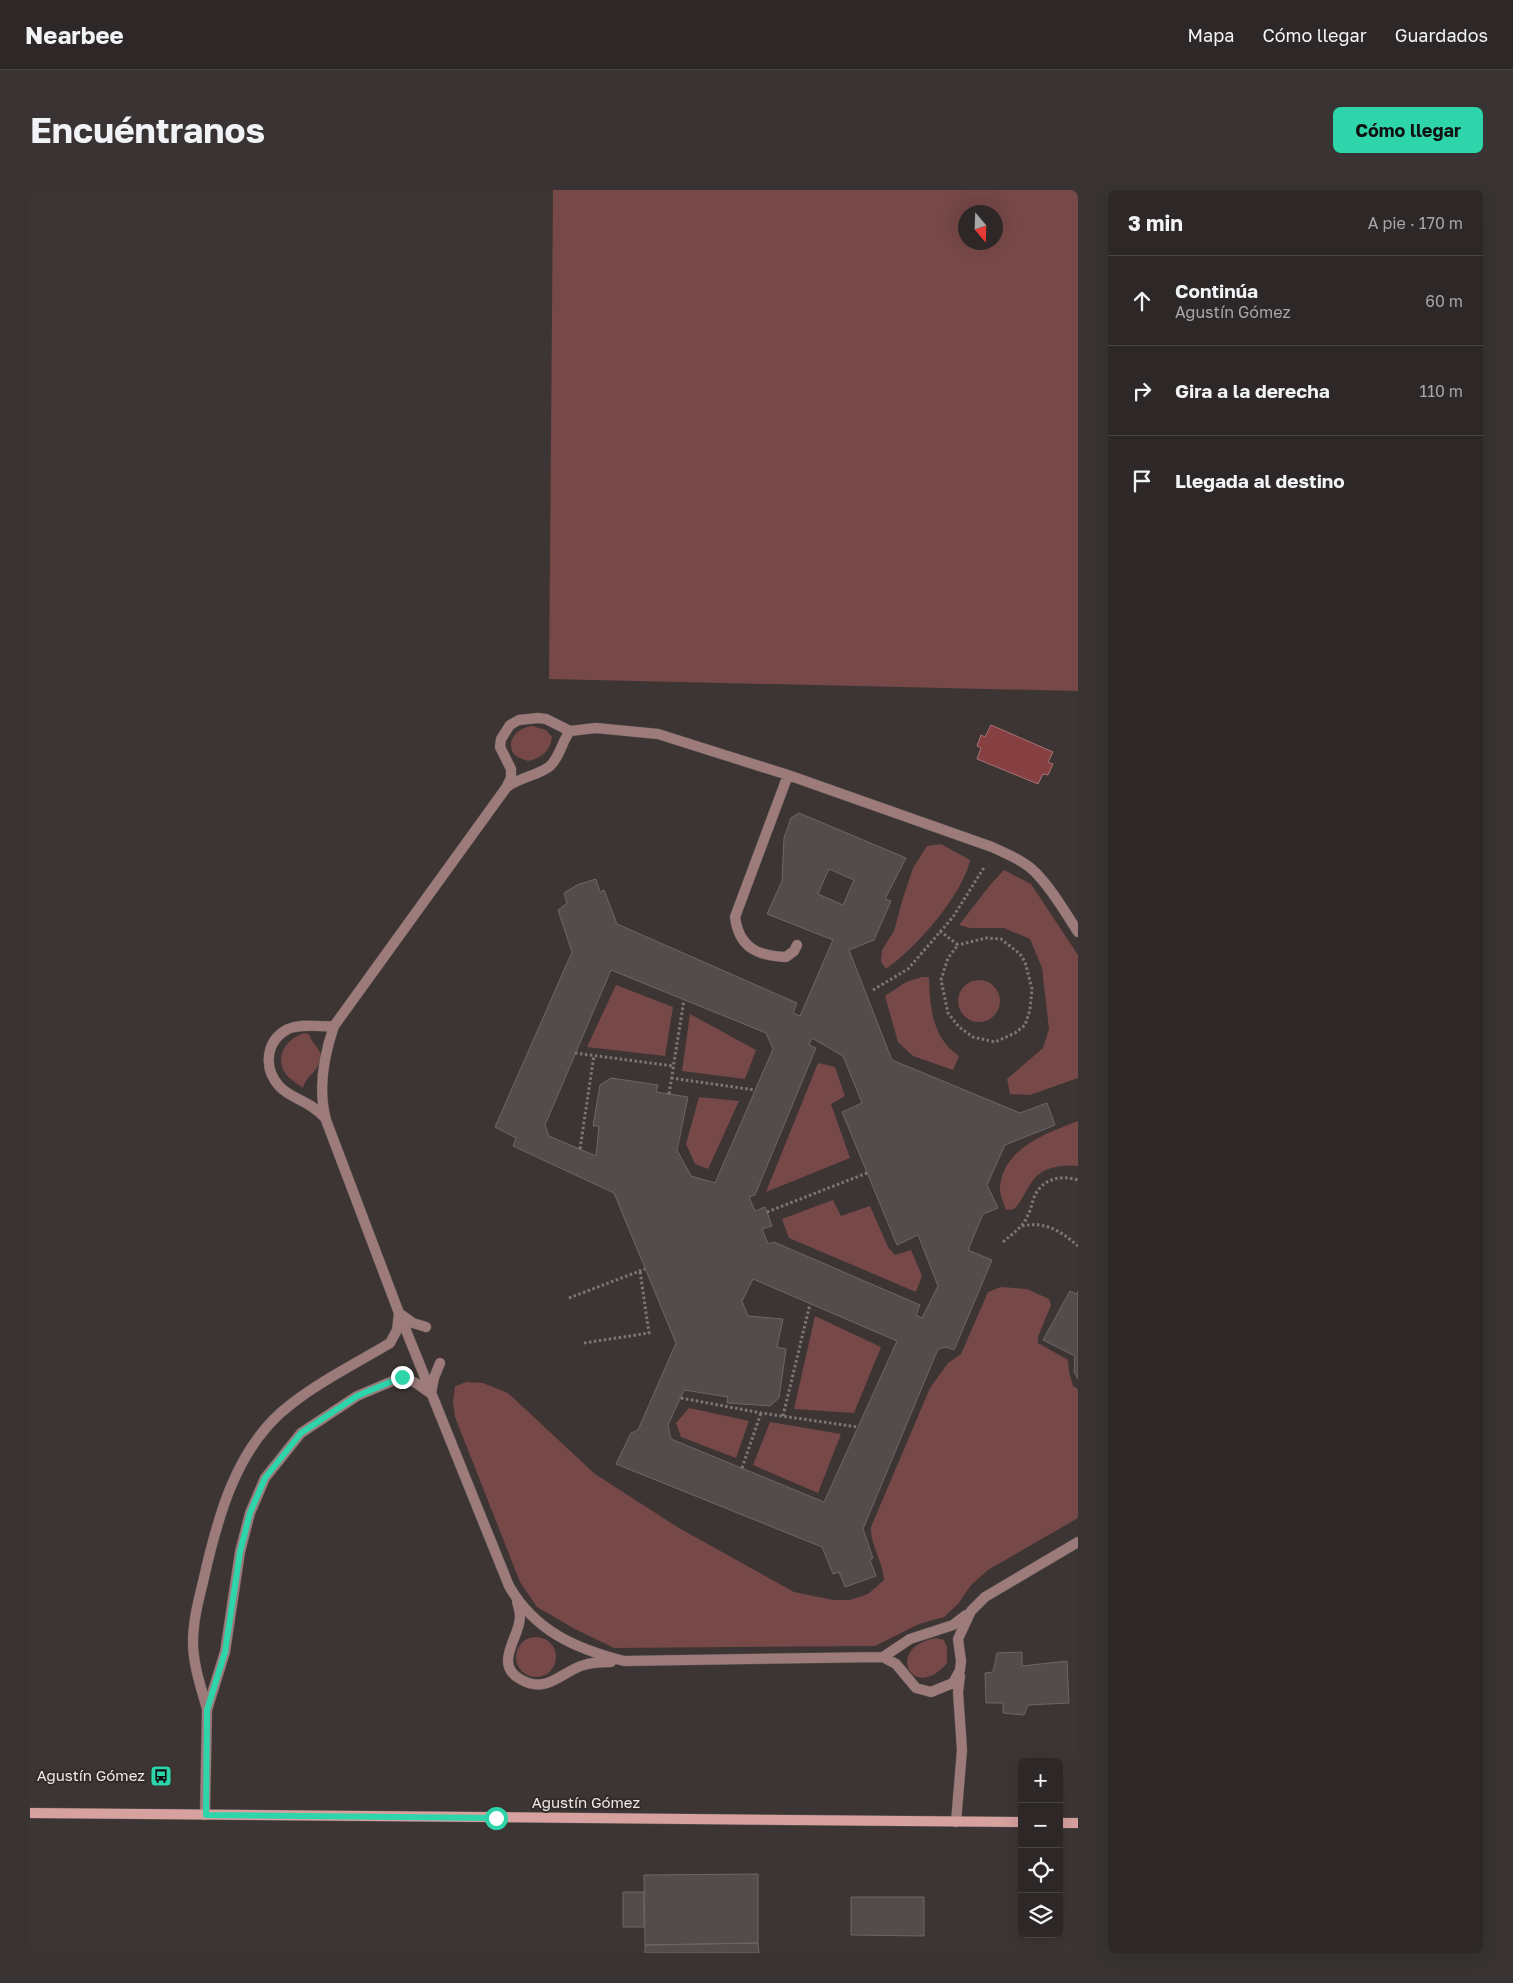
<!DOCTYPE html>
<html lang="es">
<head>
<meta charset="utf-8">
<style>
	:root { --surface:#2d2827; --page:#393433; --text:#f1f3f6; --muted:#a7a6a7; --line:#484444; --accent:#2ed4aa }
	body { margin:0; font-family:"Golos Text",sans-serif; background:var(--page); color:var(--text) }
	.controls { position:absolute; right:15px; bottom:15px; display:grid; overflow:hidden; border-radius:8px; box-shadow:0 5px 20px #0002 }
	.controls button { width:45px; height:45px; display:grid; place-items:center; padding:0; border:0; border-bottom:1px solid var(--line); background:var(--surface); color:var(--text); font:25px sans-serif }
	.compass { position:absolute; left:928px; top:15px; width:45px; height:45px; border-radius:50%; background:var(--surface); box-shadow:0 5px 20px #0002; rotate:161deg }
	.stop { position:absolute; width:15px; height:15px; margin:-11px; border:4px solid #2ed4aa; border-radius:50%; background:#fff }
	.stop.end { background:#2ed4aa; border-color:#fff; box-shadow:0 1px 5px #0008 }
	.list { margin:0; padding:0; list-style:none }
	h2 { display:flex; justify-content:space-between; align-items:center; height:65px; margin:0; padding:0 20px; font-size:21px }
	h2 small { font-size:16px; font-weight:400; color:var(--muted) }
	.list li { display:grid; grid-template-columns:32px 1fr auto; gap:15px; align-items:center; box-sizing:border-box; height:90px; padding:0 20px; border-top:1px solid var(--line) }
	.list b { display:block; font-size:19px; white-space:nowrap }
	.list p { margin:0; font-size:16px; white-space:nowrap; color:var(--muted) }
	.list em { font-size:16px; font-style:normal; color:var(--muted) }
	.icon { flex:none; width:28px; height:28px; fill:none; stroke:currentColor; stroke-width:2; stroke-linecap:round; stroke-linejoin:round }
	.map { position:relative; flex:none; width:1048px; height:1763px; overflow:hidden; border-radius:8px }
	header { display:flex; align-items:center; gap:30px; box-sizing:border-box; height:70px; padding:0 25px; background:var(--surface); border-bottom:1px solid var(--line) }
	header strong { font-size:24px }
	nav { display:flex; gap:28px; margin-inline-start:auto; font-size:18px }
	.intro { display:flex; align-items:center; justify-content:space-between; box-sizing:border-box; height:120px; padding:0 30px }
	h1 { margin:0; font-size:35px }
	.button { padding:12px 22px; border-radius:8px; background:var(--accent); color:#111; font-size:18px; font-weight:700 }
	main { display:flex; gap:30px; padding:0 30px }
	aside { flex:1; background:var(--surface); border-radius:8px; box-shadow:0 5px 20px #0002 }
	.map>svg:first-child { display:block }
</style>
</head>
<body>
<header>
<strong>Nearbee</strong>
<nav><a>Mapa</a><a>Cómo llegar</a><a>Guardados</a></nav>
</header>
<div class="intro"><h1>Encuéntranos</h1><a class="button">Cómo llegar</a></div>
<main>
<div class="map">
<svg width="1048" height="1763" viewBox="0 0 1048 1763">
	<rect width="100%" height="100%" fill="#3c3534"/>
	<!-- green -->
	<path fill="#764847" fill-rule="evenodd" d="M523 0H1048V501L519 489ZM936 22H966V52H936Z
		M502 536 516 540 522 547C520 561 512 568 498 571 493 569 484 567 482 561 477 547 491 537 502 536Z
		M911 654 940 670C933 705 885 759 856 779L851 772 852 760 864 741 873 708 883 678 897 656Z
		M974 680 1001 694 1048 765V888L1000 905 980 904 977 889 1013 858 1019 839 1012 778 1000 749 974 738H940L929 735 961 694Z
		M892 787H899C900 817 902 848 929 866L923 880 883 866 868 852 855 806 876 792Z
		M928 811a21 21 0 1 1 42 0a21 21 0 1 1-42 0Z
		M586 795 643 817 635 866 557 857Z
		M660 824 726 860 715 889 652 881Z
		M275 843 280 845C281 854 291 858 291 867 290 881 276 885 273 898 267 893 259 889 255 883 244 866 258 847 275 843Z
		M788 873 805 877 815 906 801 914 820 968 736 1002Z
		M669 907 709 911 678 979 665 974 656 954Z
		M1048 931V976C1034 974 1013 977 1004 989 996 999 993 1010 984 1019L976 1020C974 1013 969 1004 970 997 973 958 1017 943 1048 931Z
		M803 1010 811 1026 840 1016 858 1057 865 1065 881 1060 892 1086 886 1102 759 1048 752 1029Z
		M971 1097 997 1099 1019 1109 1021 1115 1008 1147V1153L1038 1170 1039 1182 1043 1196 1048 1199V1328L958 1380 941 1395 928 1414 914 1427 889 1434 845 1456 584 1458 543 1438 507 1417 490 1392 425 1227 423 1212 425 1196 437 1192 453 1193 478 1203 565 1284 649 1338 764 1402 803 1410H820L838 1404 854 1390C853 1371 840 1355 841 1337L900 1198 918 1173 931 1164 958 1102Z
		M785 1126 851 1157 824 1223 764 1219Z
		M659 1218 719 1231 706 1268 651 1247 646 1233Z
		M740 1232 811 1244 788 1303 723 1275Z
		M486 1467a20 20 0 1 1 40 0a20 20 0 1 1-40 0Z
		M906 1448 914 1450 917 1457V1473C883 1514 853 1457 906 1448Z"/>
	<!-- water -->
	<path fill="#864042" stroke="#a57374" d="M961 535 1023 562 1018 572 1023 574 1018 585 1013 584 1008 594 947 569 951 558 947 556 951 545 955 547Z"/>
	<!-- building -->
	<path fill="#544c4c" stroke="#6e6666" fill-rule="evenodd" d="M769 623 876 668 855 709 861 711 844 750 819 760 862 870 990 923 1017 913 1025 935 975 955 957 995 968 1018 953 1024 938 1060 962 1070 924 1160 916 1157 908 1159 833 1339 843 1368 840 1370 846 1386 815 1397 809 1382 803 1384 792 1357 586 1274 601 1243 608 1240 646 1153 584 1003 483 956 486 948 465 937 542 762 528 720 537 713 534 703 547 695 566 689 570 702 574 700 587 734 767 813 763 823 770 826 803 750 737 724 752 691 754 648 761 628ZM799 679 824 690 813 715 788 704ZM581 780 736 843 743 859 685 993 661 986 647 960 658 907 626 902 628 895 581 888 570 895 563 936H569L566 966 519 946 515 935ZM782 848 813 866 832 913 812 922 867 1055 888 1045 908 1096 892 1128 886 1125 890 1115 744 1052 738 1054 732 1039 742 1036 737 1022 735 1017 725 1021 719 1007 725 1005 786 858 779 855ZM723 1089 867 1151 794 1312 641 1249 638 1235 654 1200 698 1207 697 1213 740 1216 749 1208 756 1159 747 1157 753 1129 718 1126 712 1111Z
		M1040 1101 1047 1104 1048 1101V1189L1044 1182 1045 1166 1013 1150Z
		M992 1462V1476L1037 1471 1039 1513 998 1515 994 1525 973 1523V1513H956L955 1483 963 1482 967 1463Z
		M728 1684V1753L615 1755 614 1685Z
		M593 1702H614V1737H593Z
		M821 1707H894V1746L821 1745Z
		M728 1753 729 1763H615V1755Z"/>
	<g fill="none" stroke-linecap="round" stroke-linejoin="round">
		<!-- service casing -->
		<g stroke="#585251" stroke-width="11">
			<path id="service" d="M758 585 705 727C709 758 728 766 756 767L764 761 767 755
				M477 597C490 587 510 585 520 576 530 567 532 551 540 541
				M1048 742C1035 722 1022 699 1005 682 994 671 977 664 962 657L758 585 628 544 566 538 540 541 516 529 508 528 489 530 480 535 471 549 470 557 481 579V588L476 598 304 836C294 865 288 900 296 930L369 1123 479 1396C505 1441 546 1459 594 1471L853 1467 866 1474 886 1498 901 1502 923 1493 930 1480 931 1471 928 1449 941 1421 955 1407 1048 1352
				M294 927C279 910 263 910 250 897 233 879 235 851 258 839 272 833 289 837 304 836
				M401 1203 404 1188 410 1173
				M487 1411C488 1416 490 1422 490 1426 490 1442 478 1455 478 1471 478 1479 483 1485 490 1489 517 1505 530 1482 554 1475 563 1472 572 1472 581 1472
				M853 1467 880 1449 923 1435 936 1425
				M177 1519C171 1497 163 1475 163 1452 163 1432 168 1412 173 1392 187 1329 206 1256 260 1215 290 1191 327 1173 360 1153L367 1140 369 1123 383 1133 396 1137
				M175 1625 177 1520 195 1462 210 1362 220 1323 235 1288 271 1243 327 1206 372 1187 386 1193 400 1203
				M926 1632 932 1560 928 1502 930 1486"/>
		</g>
		<!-- secondary casing -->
		<g stroke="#585251" stroke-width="11">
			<path id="secondary" d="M0 1623 992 1632
				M1029 1633H1048"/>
		</g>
		<!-- path -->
		<path stroke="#7d7676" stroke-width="3" stroke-dasharray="2.5 2.5" stroke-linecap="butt" d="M910 741 928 755 918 768 911 790 918 823 929 837 943 847 965 852 985 843 995 835 1000 820 1002 799 995 772 990 764 971 749 956 748 928 755
			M843 800 878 779 923 727 955 676
			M545 863 643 876
			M641 888 725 900
			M639 904 654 810
			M550 959 564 865
			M737 1022 837 983
			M992 1036C1015 1031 1031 1041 1048 1056
			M973 1052C982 1044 992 1038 997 1027 1001 1020 1002 1012 1005 1005 1014 988 1031 985 1048 990
			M539 1108 615 1079
			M554 1153 619 1143 610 1081
			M651 1208 731 1223 828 1237
			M753 1226 780 1114
			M712 1278 731 1223"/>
		<!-- service -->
		<use href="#service" stroke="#9d7b7a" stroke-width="10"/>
		<!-- secondary -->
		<use href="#secondary" stroke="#d7a19f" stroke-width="10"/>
	</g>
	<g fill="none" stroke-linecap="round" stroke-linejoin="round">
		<!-- route -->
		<path stroke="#2ed4aa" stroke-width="6" d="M372 1187 327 1206 271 1243 235 1288 220 1323 210 1362 195 1462 177 1520 176 1625 466 1628"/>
	</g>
	<!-- icons -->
	<defs>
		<g id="bus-square" transform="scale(1.125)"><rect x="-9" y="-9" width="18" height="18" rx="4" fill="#2ed4aa" stroke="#322b2a"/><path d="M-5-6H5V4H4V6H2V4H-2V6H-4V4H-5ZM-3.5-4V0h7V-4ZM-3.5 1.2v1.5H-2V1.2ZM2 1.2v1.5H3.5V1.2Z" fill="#111"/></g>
	</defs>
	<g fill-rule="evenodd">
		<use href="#bus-square" x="131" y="1586"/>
	</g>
	<g text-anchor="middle" stroke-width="4" stroke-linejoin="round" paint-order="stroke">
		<!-- poi labels -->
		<g font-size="15" fill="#eee9e9" stroke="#322b2a" text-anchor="end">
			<text x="115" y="1591">Agustín Gómez</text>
		</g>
		<!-- street labels -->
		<g font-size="15" fill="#eee9e9" stroke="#322b2a">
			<text x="556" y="1618">Agustín Gómez</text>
		</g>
	</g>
</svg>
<div class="controls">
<button>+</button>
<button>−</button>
<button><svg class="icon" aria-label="locate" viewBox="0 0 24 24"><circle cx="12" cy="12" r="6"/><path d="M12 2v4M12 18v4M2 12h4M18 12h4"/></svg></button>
<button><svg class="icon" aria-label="layers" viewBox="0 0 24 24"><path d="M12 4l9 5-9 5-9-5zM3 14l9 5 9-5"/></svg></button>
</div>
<svg class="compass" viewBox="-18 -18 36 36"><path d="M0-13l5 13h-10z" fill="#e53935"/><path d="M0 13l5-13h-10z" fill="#a7a6a7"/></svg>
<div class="stop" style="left:466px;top:1628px"></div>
<div class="stop end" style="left:372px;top:1187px"></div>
</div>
<aside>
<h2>3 min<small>A pie · 170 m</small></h2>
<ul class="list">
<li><svg class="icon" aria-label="ahead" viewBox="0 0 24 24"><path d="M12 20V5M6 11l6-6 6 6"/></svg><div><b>Continúa</b><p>Agustín Gómez</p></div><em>60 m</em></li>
<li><svg class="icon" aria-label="right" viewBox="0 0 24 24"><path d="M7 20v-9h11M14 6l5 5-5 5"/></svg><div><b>Gira a la derecha</b></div><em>110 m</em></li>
<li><svg class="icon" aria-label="arrive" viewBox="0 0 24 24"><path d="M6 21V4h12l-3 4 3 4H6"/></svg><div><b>Llegada al destino</b></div></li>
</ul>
</aside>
</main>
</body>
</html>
